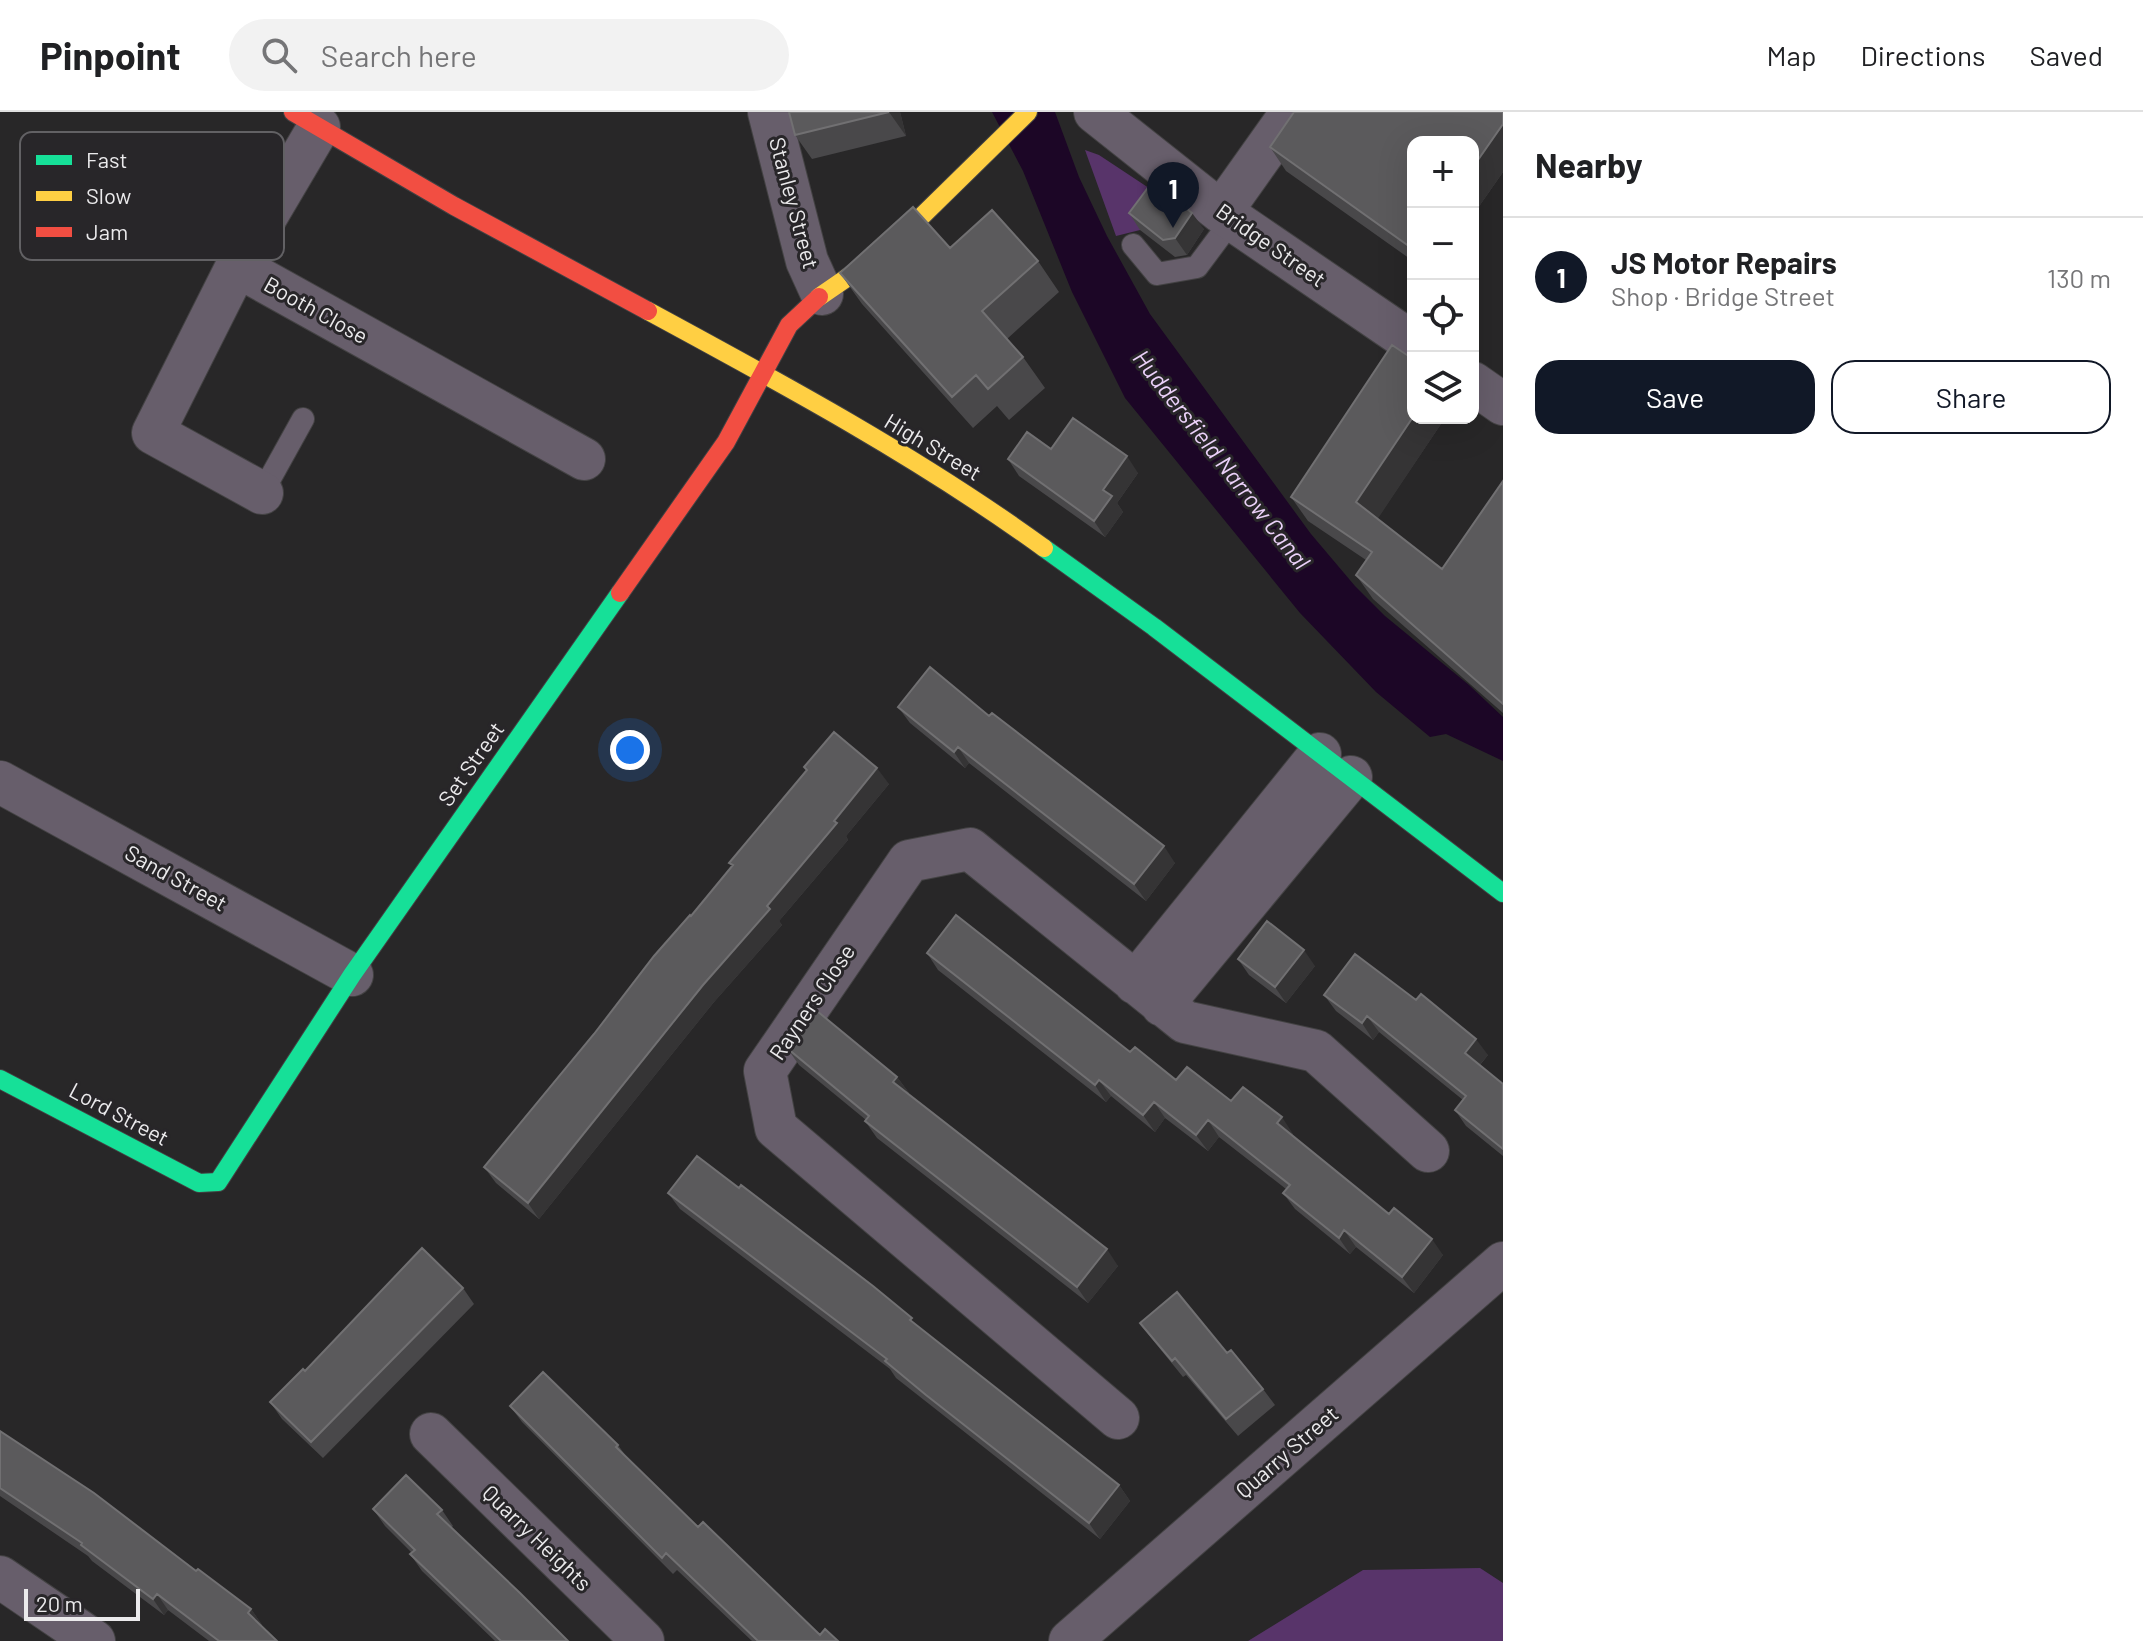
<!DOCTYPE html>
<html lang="en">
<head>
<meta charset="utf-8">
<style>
	:root { --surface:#fff; --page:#f2f2f2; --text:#202124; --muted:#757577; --line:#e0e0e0; --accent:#111827 }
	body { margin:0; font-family:Barlow,sans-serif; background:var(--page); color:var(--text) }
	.controls { position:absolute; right:24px; top:24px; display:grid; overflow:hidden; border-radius:16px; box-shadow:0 8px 32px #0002 }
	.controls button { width:72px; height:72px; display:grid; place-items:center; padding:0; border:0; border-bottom:2px solid var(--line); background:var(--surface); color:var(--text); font:40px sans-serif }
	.scale { position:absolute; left:24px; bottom:20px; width:116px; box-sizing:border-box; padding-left:8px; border:4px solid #ebeaec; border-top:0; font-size:22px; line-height:28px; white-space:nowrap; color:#ebeaec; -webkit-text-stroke:6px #282629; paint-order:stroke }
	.you { position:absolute; left:630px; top:638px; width:28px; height:28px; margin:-20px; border:6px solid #fff; border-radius:50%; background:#1a73e8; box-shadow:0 0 0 12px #1a73e833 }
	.badge { display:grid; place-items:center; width:52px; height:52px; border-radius:50%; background:var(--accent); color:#fff; font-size:26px; font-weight:700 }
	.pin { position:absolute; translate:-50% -66px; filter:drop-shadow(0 2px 4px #0008) }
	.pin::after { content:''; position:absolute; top:42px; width:28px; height:24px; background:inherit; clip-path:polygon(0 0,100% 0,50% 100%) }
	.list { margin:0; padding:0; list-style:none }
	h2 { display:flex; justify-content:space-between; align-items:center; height:104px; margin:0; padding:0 32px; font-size:34px }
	h2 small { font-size:26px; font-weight:400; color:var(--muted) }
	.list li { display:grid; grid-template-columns:52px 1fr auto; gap:24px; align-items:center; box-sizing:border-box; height:120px; padding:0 32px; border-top:2px solid var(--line) }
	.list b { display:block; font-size:30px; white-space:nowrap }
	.list p { margin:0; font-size:26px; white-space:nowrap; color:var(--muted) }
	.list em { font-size:26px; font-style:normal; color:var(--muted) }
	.actions { display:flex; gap:16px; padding:24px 32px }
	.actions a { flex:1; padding:18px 0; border:2px solid var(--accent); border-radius:24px; text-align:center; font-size:28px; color:var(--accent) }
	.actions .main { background:var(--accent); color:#fff }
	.icon { flex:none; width:44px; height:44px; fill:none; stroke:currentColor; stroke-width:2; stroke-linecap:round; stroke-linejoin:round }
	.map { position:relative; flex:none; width:1503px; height:1529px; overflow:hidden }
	header { display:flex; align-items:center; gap:48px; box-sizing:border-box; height:112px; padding:0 40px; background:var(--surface); border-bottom:2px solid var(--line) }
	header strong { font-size:38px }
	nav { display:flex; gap:44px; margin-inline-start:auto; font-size:28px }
	.search { width:560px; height:72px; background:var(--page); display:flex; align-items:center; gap:20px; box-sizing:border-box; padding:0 28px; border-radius:44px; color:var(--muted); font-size:30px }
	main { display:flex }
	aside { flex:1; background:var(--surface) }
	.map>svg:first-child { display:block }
</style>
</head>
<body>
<header>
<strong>Pinpoint</strong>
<div class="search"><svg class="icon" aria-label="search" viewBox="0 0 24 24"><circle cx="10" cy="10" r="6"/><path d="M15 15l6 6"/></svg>Search here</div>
<nav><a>Map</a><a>Directions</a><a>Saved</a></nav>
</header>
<main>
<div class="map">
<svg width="1503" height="1529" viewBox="0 0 1503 1529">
	<rect width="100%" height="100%" fill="#282728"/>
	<!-- green -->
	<path fill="#58346a" d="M1085 38 1099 43 1164 86 1140 118 1116 124Z
		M1480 1456 1503 1471V1529H1248L1363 1458Z"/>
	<!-- water -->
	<path fill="#1c0626" d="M992 0H1055L1079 65 1107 124 1150 202 1311 422 1355 474 1385 504 1469 573 1503 605V649L1446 622 1430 625 1376 580 1300 501 1125 286 1072 180 1023 59Z"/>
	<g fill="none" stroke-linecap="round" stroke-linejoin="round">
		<!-- lane casing -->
		<g stroke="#434243" stroke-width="24">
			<path id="lane" d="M1133 133 1157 162 1197 155 1232 108
				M262 381 303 307"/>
		</g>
		<!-- street casing -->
		<g stroke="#434243" stroke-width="44">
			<path id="street" d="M769 0 807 149 822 182
				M1095 0 1221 100 1413 231
				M1221 100 1292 0
				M237 154 319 15
				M1473 271 1503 292
				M262 381 153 321 237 154 584 347
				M0 670 352 863
				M1135 871 1320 642
				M1162 893 1351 665
				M1118 1306 776 1016 765 959 909 749 970 737 1185 910 1316 939 1428 1039
				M431 1322 643 1529
				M0 1465 94 1529
				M1070 1529 1503 1151"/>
		</g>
		<!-- fast casing -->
		<g stroke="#434243" stroke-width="20">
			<path id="fast" d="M1044 436 1154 515 1503 781
				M0 967 199 1071 218 1070 352 863 620 481"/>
		</g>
		<!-- slow casing -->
		<g stroke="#434243" stroke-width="20">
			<path id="slow" d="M819 185 864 154 923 103 1028 0
				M648 199C783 272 920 346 1044 436"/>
		</g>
		<!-- jam casing -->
		<g stroke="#434243" stroke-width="20">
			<path id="jam" d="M293 0 454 94 648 199
				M620 481 726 330 789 213 819 185"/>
		</g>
		<!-- lane -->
		<use href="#lane" stroke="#675e6b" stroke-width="22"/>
		<!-- street -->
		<use href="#street" stroke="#675e6b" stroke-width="42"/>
		<!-- fast -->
		<use href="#fast" stroke="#16e098" stroke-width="18"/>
		<!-- slow -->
		<use href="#slow" stroke="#ffcf43" stroke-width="18"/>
		<!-- jam -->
		<use href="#jam" stroke="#f24e42" stroke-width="18"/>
	</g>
	<!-- wall -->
	<path fill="#49484a" d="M789 0H900L906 24 812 47 795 23Z
		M1503 0V60L1473 103 1413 30V149L1286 59 1270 35Z
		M1129 101 1204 117 1187 143 1175 145 1140 118Z
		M950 136 1038 149 1059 180 1007 227 1023 245 1045 276 1009 308 997 294 973 316 862 192 840 161Z
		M1413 306H1445L1377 407 1442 457 1503 369V601L1373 487 1356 463 1366 448 1308 409 1291 385Z
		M1051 337 1138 361 1117 391 1123 400 1105 425 1019 364 1008 347Z
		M898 595 989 604 1175 751 1146 789 969 651 965 656 910 611Z
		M804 655 889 672 846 724 848 728 779 809 782 813 714 890 539 1107 496 1071 484 1055 732 754 729 751 807 658Z
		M927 841 1130 940 1176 968 1231 989 1293 1022 1292 1023 1389 1102 1443 1143 1414 1181 1356 1135 1350 1142 1295 1097 1283 1081 1286 1077 1219 1025 1208 1039 1165 1006 1155 1020 1111 984 1106 990 938 858Z
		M1238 847 1315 854 1286 891 1249 863Z
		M1324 883 1488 943 1480 953 1503 972V1044L1466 1014 1455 998 1463 988 1379 920 1373 928 1336 899Z
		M787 936 897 965 909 981 908 982 1118 1154 1088 1191 877 1026 865 1009 866 1008 799 953Z
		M668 1081 918 1214 1119 1373 1130 1389 1100 1427 938 1299 896 1266 890 1257 680 1097Z
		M463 1176 474 1192 323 1346 282 1307 270 1290 305 1259Z
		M1140 1211 1227 1241 1263 1277 1275 1293 1238 1324 1186 1263 1183 1265 1152 1227Z
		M510 1294 618 1333 628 1347 698 1415 820 1523 838 1529H752L677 1458 673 1462 522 1310Z
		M0 1319 251 1497 262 1513V1514L277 1529H209L168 1498 164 1503 92 1449 88 1444 0 1384Z
		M373 1397 442 1398 453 1414 451 1416 568 1529H495L422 1459 410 1442 412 1441 385 1414Z"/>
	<!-- shaded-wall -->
	<path fill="#353435" d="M889 0H900L906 24Z
		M1503 12V60L1473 103V55Z
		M1192 101 1204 117 1187 143 1175 126Z
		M1413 305V306H1445L1373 414 1356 390Z
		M1127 344 1138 361 1117 391 1123 400 1105 425 1094 409 1103 378Z
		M958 635 969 651 965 656 954 640Z
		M877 656 889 672 846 724 848 728 779 809 782 813 714 890 539 1107 528 1091Z
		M1164 734 1175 751 1146 789 1134 772Z
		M1304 838 1315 854 1286 891 1275 875Z
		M1367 904 1379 920 1373 928 1362 911Z
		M1476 927 1488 943 1476 957 1465 941Z
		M897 965 909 981 904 986 893 970Z
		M1099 968 1111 984 1106 990 1095 973Z
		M1154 990 1165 1006 1155 1020 1143 1003Z
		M1282 1005 1293 1022 1289 1027 1277 1011Z
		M1208 1008 1219 1025 1208 1039 1196 1023Z
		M1344 1118 1356 1135 1350 1142 1339 1126Z
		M1432 1127 1443 1143 1414 1181 1402 1165Z
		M1107 1137 1118 1154 1088 1191 1077 1175Z
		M1119 1373 1130 1389 1100 1427 1089 1411Z
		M157 1482 168 1498 164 1503 153 1487Z
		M251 1497 262 1513 259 1517 248 1501Z"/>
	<!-- building -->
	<path fill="#5b5a5c" stroke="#717072" stroke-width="2" d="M789 0H889L795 23Z
		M1294 0H1503V12L1473 55V30H1413V137L1270 35Z
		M1153 69 1192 101 1175 126 1163 128 1129 101Z
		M913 95 950 136 992 98 1038 149 982 199 1023 245 988 277 976 263 952 285 840 161Z
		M1392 233 1413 247V305L1356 390 1442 457 1503 369V592L1356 463 1372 440 1291 385Z
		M1073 306 1127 344 1103 378 1112 384 1094 409 1008 347 1027 320 1051 337Z
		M930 555 989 604 992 601 1164 734 1134 772 958 635 954 640 898 595Z
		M834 620 877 656 834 709 837 711 767 794 770 797 703 873 528 1091 484 1055 594 922 654 844 690 803 691 804 733 753 729 751 807 658 804 655Z
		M956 803 1130 940 1135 935 1176 968 1187 955 1231 989 1243 975 1282 1005 1277 1011 1389 1102 1394 1096 1432 1127 1402 1165 1344 1118 1339 1126 1283 1081 1290 1073 1208 1008 1196 1023 1154 990 1143 1003 1099 968 1095 973 927 841Z
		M1267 809 1304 838 1275 875 1238 847Z
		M1355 842 1416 888 1421 882 1476 927 1465 941 1503 972V1037L1455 998 1466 984 1367 904 1362 911 1324 883Z
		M817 899 897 965 893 970 1107 1137 1077 1175 865 1009 869 1004 787 936Z
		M697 1044 739 1076 741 1073 873 1174 912 1206 910 1208 1119 1373 1089 1411 926 1283 885 1249 887 1247 668 1081Z
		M422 1136 463 1176 311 1330 270 1290 303 1257 305 1259Z
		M1177 1180 1227 1241 1231 1238 1263 1277 1226 1307 1175 1246 1172 1249 1140 1211Z
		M543 1260 618 1333 616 1335 698 1415 703 1410 820 1523 825 1517 838 1529H758L666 1441 662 1446 510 1294Z
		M0 1319 94 1381 196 1459 198 1457 251 1497 248 1501 277 1529H219L157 1482 153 1487 81 1433 82 1431 0 1376Z
		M406 1363 442 1398 437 1402 520 1481 568 1529H501L410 1442 415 1438 373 1397Z"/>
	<g text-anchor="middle" stroke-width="6" stroke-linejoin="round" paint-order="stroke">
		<!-- street labels -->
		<g font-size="22" fill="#ebeaec" stroke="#282629">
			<text transform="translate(794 91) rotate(75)" y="8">Stanley Street</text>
			<text transform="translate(1271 133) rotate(35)" y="8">Bridge Street</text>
			<text transform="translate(316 198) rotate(29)" y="8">Booth Close</text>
			<text transform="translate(933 335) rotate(31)" y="8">High Street</text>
			<text transform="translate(471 652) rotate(-55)" y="8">Set Street</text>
			<text transform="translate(176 766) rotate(29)" y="8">Sand Street</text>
			<text transform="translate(812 890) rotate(-56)" y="8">Rayners Close</text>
			<text transform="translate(119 1002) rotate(28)" y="8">Lord Street</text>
			<text transform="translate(1287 1340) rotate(-41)" y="8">Quarry Street</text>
			<text transform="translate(537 1426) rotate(44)" y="8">Quarry Heights</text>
		</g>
		<!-- water labels -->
		<g font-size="24" font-style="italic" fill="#ecd2fa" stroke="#282629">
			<text transform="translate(1221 348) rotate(52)" y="8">Huddersfield Narrow Canal</text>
		</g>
	</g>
	<!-- legend -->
	<rect x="20" y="20" width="264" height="128" rx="12" fill="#282629" stroke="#626164" stroke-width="2"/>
	<rect x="36" y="43" width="36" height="10" fill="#16e098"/>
	<rect x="36" y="79" width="36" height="10" fill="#ffcf43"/>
	<rect x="36" y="115" width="36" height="10" fill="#f24e42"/>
	<g font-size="22" fill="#ebeaec">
		<text x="86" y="56">Fast</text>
		<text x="86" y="92">Slow</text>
		<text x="86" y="128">Jam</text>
	</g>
</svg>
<div class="controls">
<button>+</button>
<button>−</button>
<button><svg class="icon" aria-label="locate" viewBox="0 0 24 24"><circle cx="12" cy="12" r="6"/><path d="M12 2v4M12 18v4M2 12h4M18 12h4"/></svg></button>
<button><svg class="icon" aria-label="layers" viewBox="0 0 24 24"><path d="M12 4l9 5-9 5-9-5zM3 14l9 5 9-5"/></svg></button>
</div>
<div class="scale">20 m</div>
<div class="you"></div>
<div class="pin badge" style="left:1173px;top:116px">1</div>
</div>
<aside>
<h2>Nearby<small></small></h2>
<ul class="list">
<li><span class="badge">1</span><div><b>JS Motor Repairs</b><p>Shop · Bridge Street</p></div><em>130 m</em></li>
</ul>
<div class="actions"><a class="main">Save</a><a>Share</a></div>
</aside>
</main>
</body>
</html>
